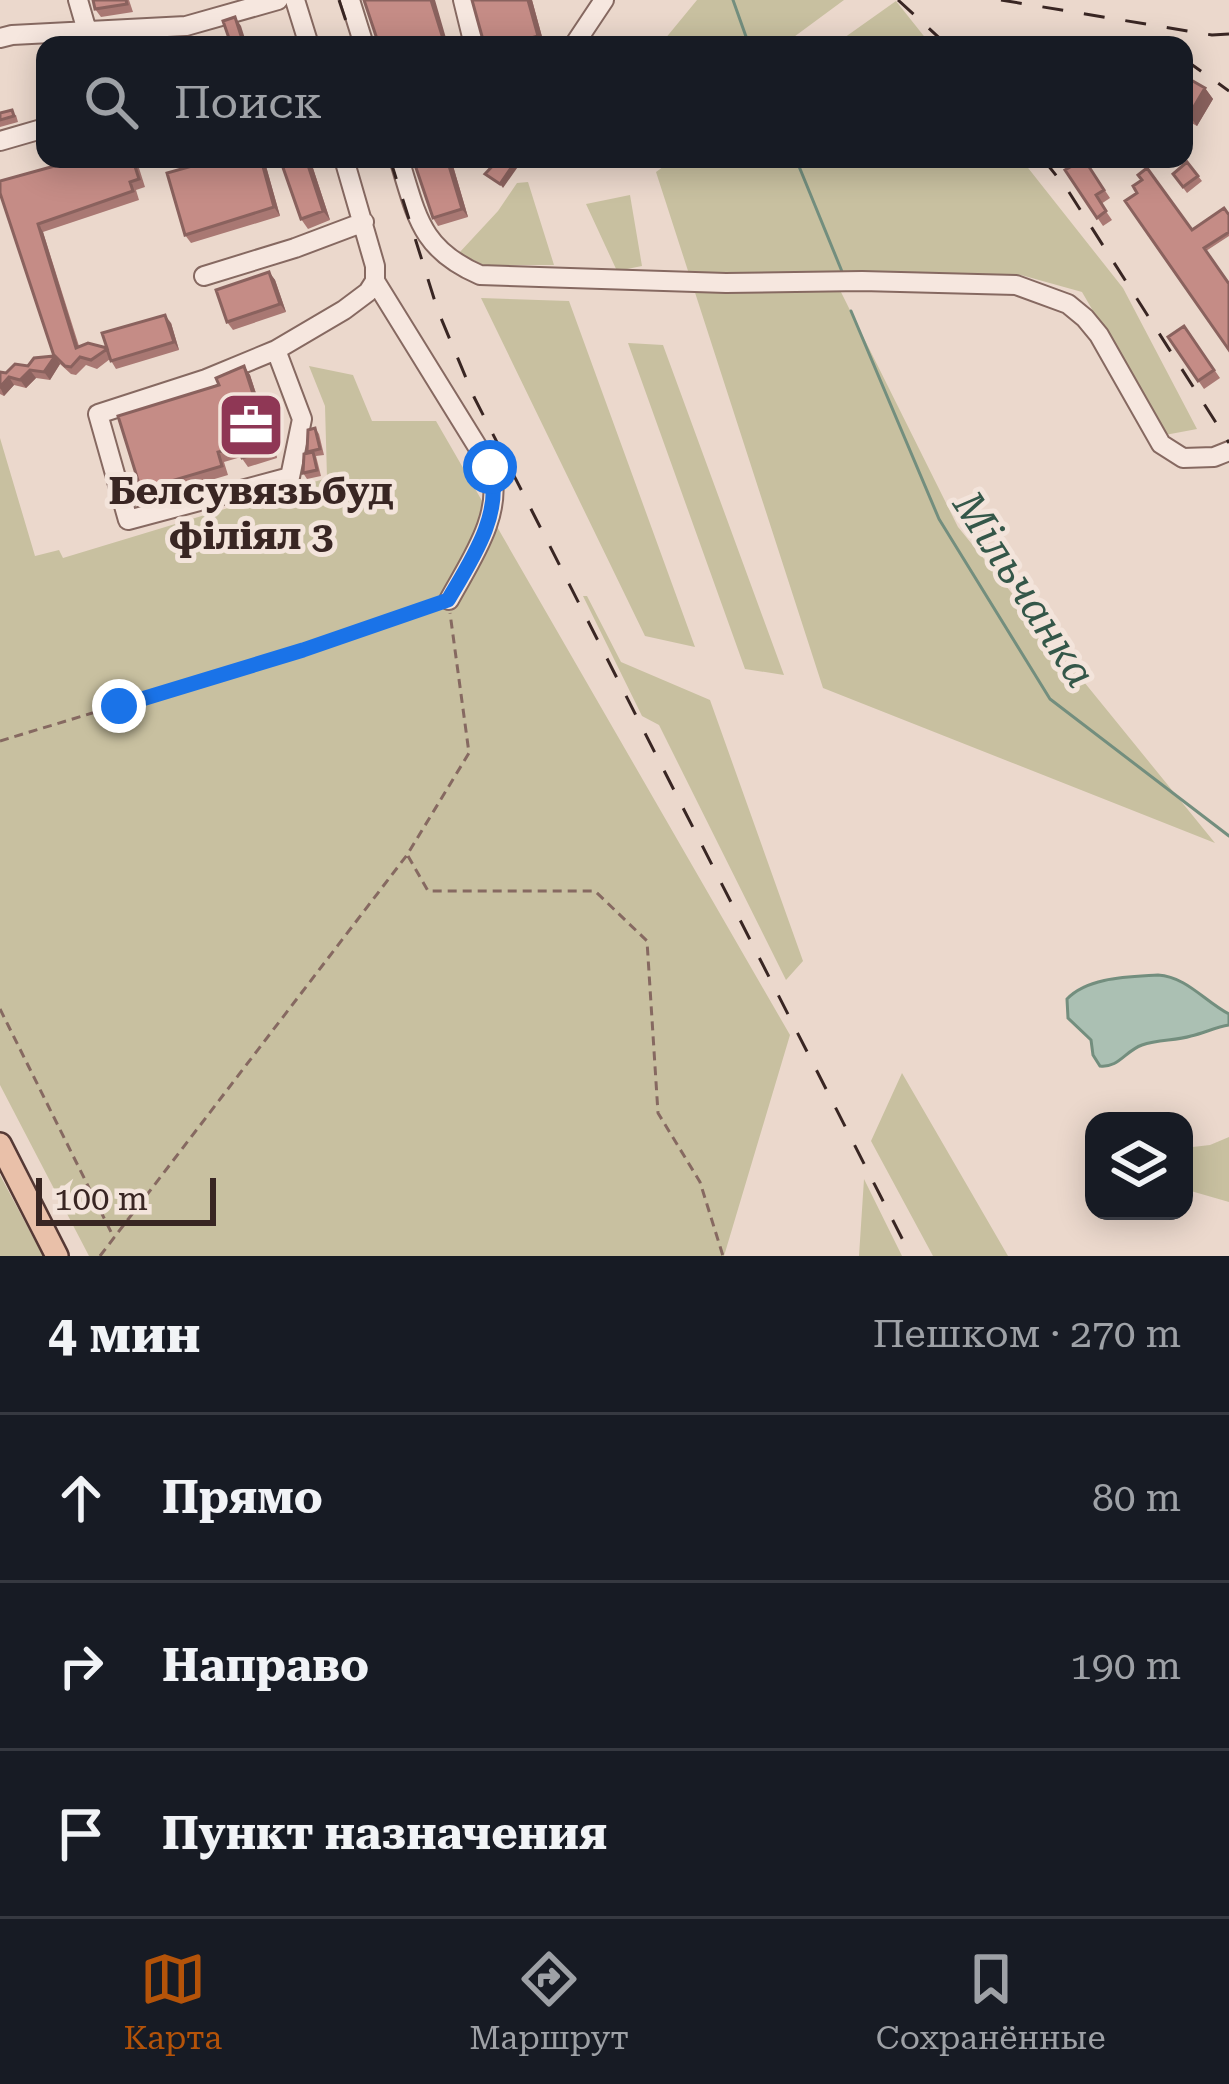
<!DOCTYPE html>
<html lang="ru">
<head>
<meta charset="utf-8">
<style>
	:root { --surface:#171b24; --page:#20242c; --text:#f1f3f6; --muted:#9ea1a6; --line:#363941; --accent:#b45309 }
	body { margin:0; font-family:"Roboto Serif",serif; background:var(--page); color:var(--text) }
	.controls { position:absolute; right:36px; bottom:36px; display:grid; overflow:hidden; border-radius:24px; box-shadow:0 6px 30px #0003 }
	.controls button { width:108px; height:108px; display:grid; place-items:center; padding:0; border:0; border-bottom:3px solid var(--line); background:var(--surface); color:var(--text); font:60px sans-serif }
	.scale { position:absolute; left:36px; bottom:30px; width:180px; box-sizing:border-box; padding-left:12px; border:6px solid #392623; border-top:0; font-size:33px; line-height:42px; white-space:nowrap; color:#392623; -webkit-text-stroke:9px #f3e4db; paint-order:stroke }
	.stop { position:absolute; width:36px; height:36px; margin:-27px; border:9px solid #1a73e8; border-radius:50%; background:#fff }
	.stop.end { background:#1a73e8; border-color:#fff; box-shadow:0 3px 12px #0008 }
	.list { margin:0; padding:0; list-style:none }
	h2 { display:flex; justify-content:space-between; align-items:center; height:156px; margin:0; padding:0 48px; font-size:51px }
	h2 small { font-size:39px; font-weight:400; color:var(--muted) }
	.list li { display:grid; grid-template-columns:78px 1fr auto; gap:36px; align-items:center; box-sizing:border-box; height:168px; padding:0 48px; border-top:3px solid var(--line) }
	.list b { display:block; font-size:45px; white-space:nowrap }
	.list em { font-size:39px; font-style:normal; color:var(--muted) }
	.icon { flex:none; width:66px; height:66px; fill:none; stroke:currentColor; stroke-width:2; stroke-linecap:round; stroke-linejoin:round }
	.map { position:relative; flex:none; width:1229px; height:1256px; overflow:hidden }
	.search { position:absolute; background:var(--surface); box-shadow:0 6px 30px #0003; left:36px; right:36px; top:36px; height:132px; display:flex; align-items:center; gap:30px; box-sizing:border-box; padding:0 42px; border-radius:24px; color:var(--muted); font-size:45px }
	.sheet { height:660px; background:var(--surface) }
	nav { display:flex; justify-content:space-around; align-items:center; box-sizing:border-box; height:168px; border-top:3px solid var(--line); background:var(--surface); font-size:33px; color:var(--muted) }
	nav a { display:grid; justify-items:center; gap:6px }
	nav .on { color:var(--accent) }
	.map>svg:first-child { display:block }
</style>
</head>
<body>
<div class="map">
<svg width="1229" height="1256" viewBox="0 0 1229 1256">
	<rect width="100%" height="100%" fill="#ebd8cc"/>
	<!-- green -->
	<path fill="#c8c0a0" d="M697 0H844L783 45H660Z
		M896 1 931 45H834Z
		M674 159H1021L1123 288 1197 429 1165 435 1082 292 1021 275 832 274 958 527 1215 843 823 688 656 172Z
		M528 182 554 265H484L459 253 498 211 517 183Z
		M630 195 642 266 617 271 586 204Z
		M481 298 569 301 695 647 645 636Z
		M628 343 663 345 784 675 745 669Z
		M309 366 353 375 372 421H436L790 1035 724 1256H89L0 1085V438L35 556 59 550 63 558 327 478 325 406Z
		M583 596H587L621 662 710 700 803 961 786 980 659 725 642 716Z
		M902 1073 1008 1256H933L871 1141Z
		M1229 1137V1202L1184 1189V1148L1210 1145Z
		M0 1175 43 1256H0Z
		M864 1179 902 1256H859Z"/>
	<!-- water -->
	<path fill="#abc0b3" stroke="#738e7e" stroke-width="3" d="M1158 975C1187 977 1204 1001 1229 1014V1025C1216 1027 1204 1033 1191 1036 1175 1041 1158 1039 1142 1045 1125 1051 1119 1068 1100 1066L1093 1055 1091 1040 1068 1018 1067 999C1088 977 1128 977 1158 975Z"/>
	<g fill="none" stroke-linecap="round" stroke-linejoin="round">
		<!-- stream -->
		<path stroke="#738e7e" stroke-width="3" d="M733 0 749 45
			M796 159 843 274
			M851 311 939 519 1050 699 1229 836"/>
		<!-- minor casing -->
		<g stroke="#866961" stroke-width="22">
			<path id="minor" d="M78 0 87 31
				M295 0 309 45
				M350 0 364 45
				M463 0 474 45
				M0 38 12 35 186 26 278 0
				M574 45 604 0
				M0 141 45 128
				M399 159C417 216 420 249 480 275L726 283 862 281 1016 285 1068 304 1085 318 1099 335 1161 444 1183 458 1214 457 1229 451
				M204 276 295 248 364 222
				M375 281 490 467C505 513 470 561 449 600
				M276 350 302 419 290 477 128 520 98 414 206 379 276 350 344 310 368 292 375 281V266L344 159"/>
		</g>
		<!-- major casing -->
		<g stroke="#553935" stroke-width="26">
			<path id="major" d="M0 1144 57 1256"/>
		</g>
		<!-- path -->
		<path stroke="#866961" stroke-width="3" stroke-dasharray="9 6" stroke-linecap="butt" d="M0 741 303 649 435 604
			M408 856 428 891H595L647 941 658 1113 700 1182 723 1256
			M0 1009 114 1238
			M100 1256 407 855 469 753 450 613"/>
		<!-- minor -->
		<use href="#minor" stroke="#f6e7df" stroke-width="18"/>
		<!-- major -->
		<use href="#major" stroke="#e9c0a9" stroke-width="21"/>
		<!-- rail -->
		<path stroke="#392623" stroke-width="3" stroke-dasharray="21 21" stroke-linecap="butt" d="M339 0 354 45
			M898 0 947 45
			M1001 0 1212 35 1229 34
			M1184 59 1229 91
			M390 159 438 311 474 397 911 1256
			M1043 159 1067 189 1229 443"/>
	</g>
	<!-- wall -->
	<path fill="#a97873" d="M93 0H129L133 12 101 17 95 9Z
		M472 0H532L544 44 487 45 483 40Z
		M1184 76 1205 88 1213 99 1197 126 1184 119Z
		M0 113 16 115 18 122 0 127Z
		M69 159H160L161 162 139 168 145 187 136 190 139 200 43 232 79 346 107 348 171 323 179 350 116 369 110 359 97 369 86 365 76 375 71 374 60 364 50 380 36 378 26 388 14 385 4 396 0 394V372L6 373 54 356 0 193 69 162Z
		M264 159 280 216 191 243 185 235Z
		M280 159H310L330 220 308 229 301 219Z
		M413 159H451L468 217 438 226 433 218Z
		M1084 159 1110 198 1101 204 1112 220 1103 226 1065 170Z
		M1187 162 1202 181 1187 193 1173 174Z
		M1229 215V236L1206 251 1192 230Z
		M269 272 275 280 286 312 233 330 227 322Z
		M1184 326 1220 378 1204 389 1168 337Z
		M244 366 250 375 277 458 248 467 241 457 224 462 228 475 147 499 141 490 219 385Z
		M315 428 319 434 324 455 316 456 321 476 307 479 303 473Z"/>
	<!-- shaded-wall -->
	<path fill="#8a625e" d="M431 0H435L448 45H445Z
		M528 0H532L544 44 538 36Z
		M235 17 241 26 247 45H244Z
		M1205 88 1213 99 1197 126 1189 115Z
		M261 159H264L280 216 274 207Z
		M306 159H310L330 220 323 211Z
		M447 159H451L468 217 462 209Z
		M517 159 522 161 503 188 500 184Z
		M38 224 43 232 81 356 76 348Z
		M269 272 275 280 286 312 280 304Z
		M165 315 171 323 179 350 174 342Z
		M55 356 60 364 50 380 44 372Z
		M244 366 250 375 277 458 271 449Z
		M30 370 36 378 26 388 20 380Z
		M9 377 14 385 4 396 0 387Z"/>
	<!-- building -->
	<path fill="#c58c86" stroke="#8a625e" stroke-width="3" d="M93 0H126L127 4 95 9Z
		M364 0H431L445 45H379Z
		M472 0H528L538 36 506 45H490L489 39 483 40Z
		M235 17 244 45H226L231 44 223 21Z
		M1184 76 1205 88 1189 115 1184 112Z
		M12 110 14 116 0 120V113Z
		M69 159H137L133 160 139 179 130 182 133 191 38 224 76 348 88 343 107 348 102 333 165 315 174 342 111 361 107 349 91 360 80 357 71 367 65 366 55 356 44 372 30 370 20 380 9 377 0 387V372L6 373 15 364 28 366 34 358 54 356 0 193V181L69 162Z
		M217 159H261L274 207 185 235 167 173Z
		M280 159H306L323 211 301 219Z
		M413 159H447L462 209 433 218Z
		M499 159H517L500 184 485 174Z
		M1084 159 1104 190 1096 195 1106 211 1097 218 1065 170Z
		M1187 162 1198 176 1183 187 1173 174Z
		M1147 168 1192 230 1224 208 1229 215V232L1204 248 1229 284V350L1125 201 1137 193 1133 186 1142 180 1138 175Z
		M269 272 280 304 227 322 216 290Z
		M1184 326 1214 370 1198 381 1168 337Z
		M244 366 271 449 242 458 237 447 218 452 222 466 141 490 118 416 219 385 216 378Z
		M315 428 320 449 307 452 308 430Z
		M313 452 317 470 303 473 304 454Z"/>
	<g fill="none" stroke-linecap="round" stroke-linejoin="round">
		<!-- route -->
		<path stroke="#1a73e8" stroke-width="15" d="M119 706 303 650 448 600C471 561 504 513 490 467"/>
	</g>
	<!-- icons -->
	<defs>
		<g id="office-square" transform="scale(3.45)"><rect x="-9" y="-9" width="18" height="18" rx="4" fill="#8f3755" stroke="#f3e4db"/><path d="M-6-3h4V-5.5h4V-3h4V5H-6ZM-1-4.5V-3h2v-1.5ZM-6 0V1H6V0Z" fill="#fff"/></g>
	</defs>
	<g fill-rule="evenodd">
		<use href="#office-square" x="251" y="425"/>
	</g>
	<g text-anchor="middle" stroke-width="10" stroke-linejoin="round" paint-order="stroke">
		<!-- poi labels -->
		<g font-size="39" font-weight="bold" fill="#392623" stroke="#f3e4db">
			<text x="251" y="504">Белсувязьбуд<tspan x="251" dy="45">філіял 3</tspan></text>
		</g>
		<!-- water labels -->
		<g font-size="42" font-style="italic" fill="#345749" stroke="#f3e4db">
			<text transform="translate(1025 589) rotate(57)" y="15">Мільчанка</text>
		</g>
	</g>
</svg>
<div class="controls">
<button><svg class="icon" aria-label="layers" viewBox="0 0 24 24"><path d="M12 4l9 5-9 5-9-5zM3 14l9 5 9-5"/></svg></button>
</div>
<div class="scale">100 m</div>
<div class="stop" style="left:490px;top:467px"></div>
<div class="stop end" style="left:119px;top:706px"></div>
<div class="search"><svg class="icon" aria-label="search" viewBox="0 0 24 24"><circle cx="10" cy="10" r="6"/><path d="M15 15l6 6"/></svg>Поиск</div>
</div>
<section class="sheet">
<h2>4 мин<small>Пешком · 270 m</small></h2>
<ul class="list">
<li><svg class="icon" aria-label="ahead" viewBox="0 0 24 24"><path d="M12 20V5M6 11l6-6 6 6"/></svg><div><b>Прямо</b></div><em>80 m</em></li>
<li><svg class="icon" aria-label="right" viewBox="0 0 24 24"><path d="M7 20v-9h11M14 6l5 5-5 5"/></svg><div><b>Направо</b></div><em>190 m</em></li>
<li><svg class="icon" aria-label="arrive" viewBox="0 0 24 24"><path d="M6 21V4h12l-3 4 3 4H6"/></svg><div><b>Пункт назначения</b></div></li>
</ul>
</section>
<nav>
<a class="on"><svg class="icon" aria-label="map" viewBox="0 0 24 24"><path d="M3 6l6-2 6 2 6-2v14l-6 2-6-2-6 2zM9 4v14M15 6v14"/></svg>Карта</a>
<a><svg class="icon" aria-label="directions" viewBox="0 0 24 24"><path d="M12 3l9 9-9 9-9-9zM9 14v-3h6M13 9l2 2-2 2"/></svg>Маршрут</a>
<a><svg class="icon" aria-label="saved" viewBox="0 0 24 24"><path d="M7 4h10v16l-5-4-5 4z"/></svg>Сохранённые</a>
</nav>
</body>
</html>
